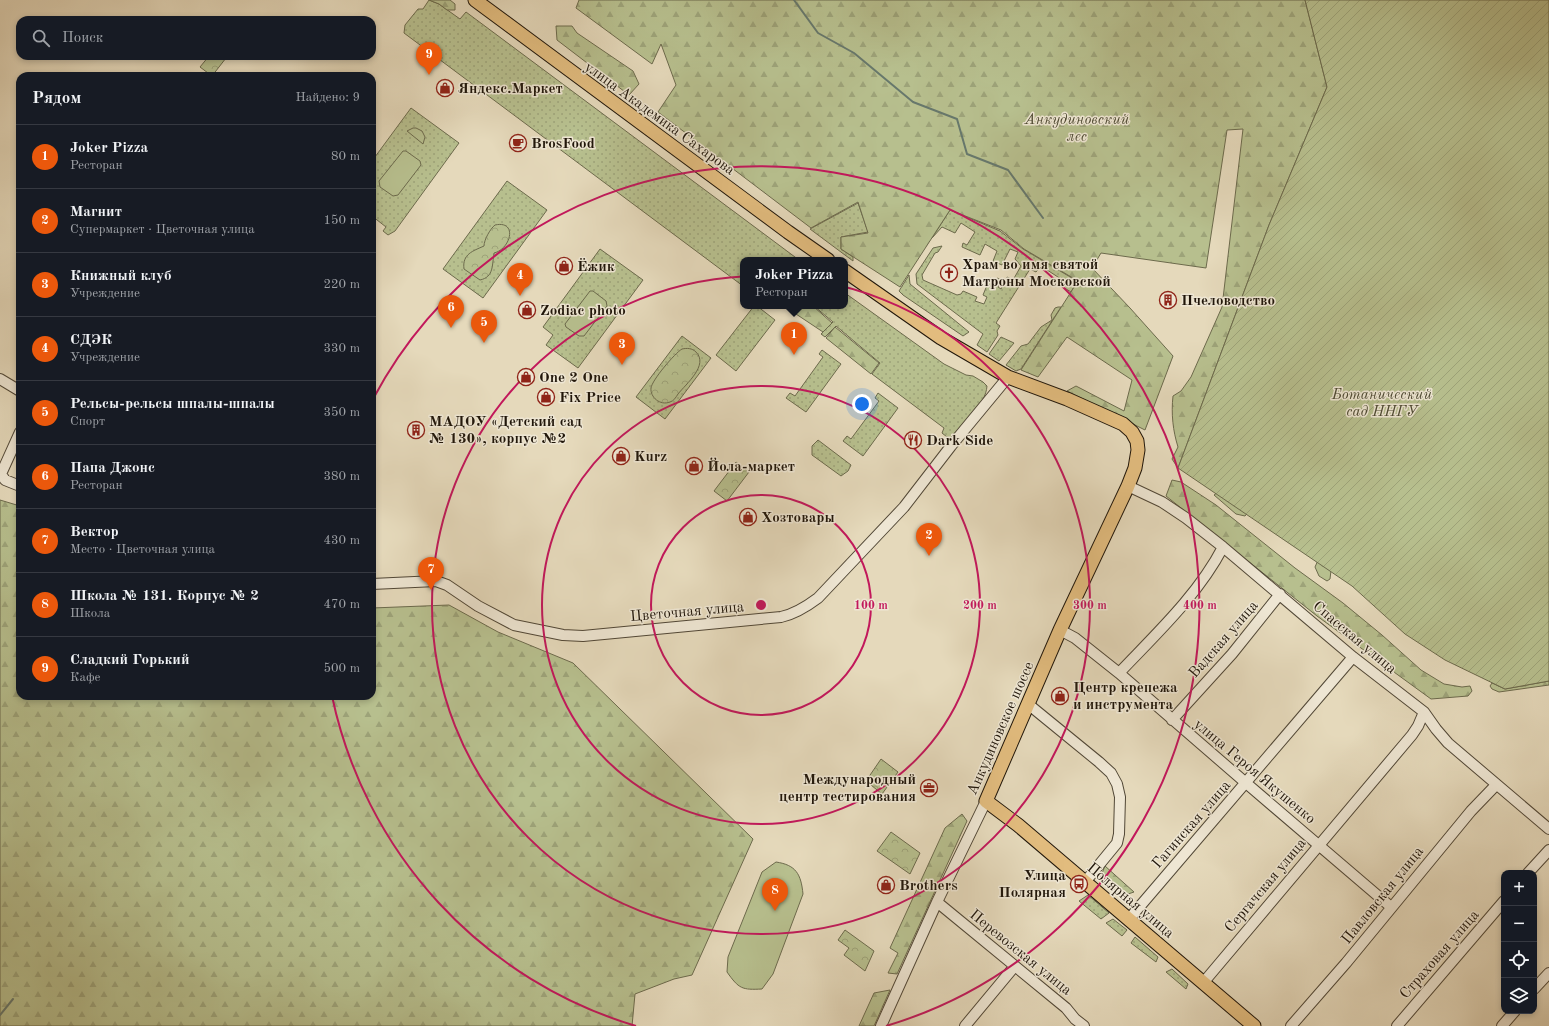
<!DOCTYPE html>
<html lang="ru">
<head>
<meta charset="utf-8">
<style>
	:root { --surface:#171b24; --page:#242831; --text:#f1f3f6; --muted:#9ea1a6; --line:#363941; --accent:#ea580c }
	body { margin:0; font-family:"Old Standard TT",serif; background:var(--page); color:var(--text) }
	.controls { position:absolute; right:12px; bottom:12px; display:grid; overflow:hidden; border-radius:8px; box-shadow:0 2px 6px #0003 }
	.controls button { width:36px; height:36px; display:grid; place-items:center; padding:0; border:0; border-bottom:1px solid var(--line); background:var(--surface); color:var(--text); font:20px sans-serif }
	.you { position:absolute; left:862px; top:404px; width:14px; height:14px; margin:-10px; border:3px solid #fff; border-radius:50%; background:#1a73e8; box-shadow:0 0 0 6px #1a73e833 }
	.badge { display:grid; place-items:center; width:26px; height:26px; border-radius:50%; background:var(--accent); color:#fff; font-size:13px; font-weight:700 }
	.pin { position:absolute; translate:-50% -33px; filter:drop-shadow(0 1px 2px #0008) }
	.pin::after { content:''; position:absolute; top:21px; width:14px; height:12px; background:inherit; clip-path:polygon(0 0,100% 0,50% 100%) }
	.popup { position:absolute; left:740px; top:257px; width:108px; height:52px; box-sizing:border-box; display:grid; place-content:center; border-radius:8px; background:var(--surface); filter:drop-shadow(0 1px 3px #0005); font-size:13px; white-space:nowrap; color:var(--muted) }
	.popup b { font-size:15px; color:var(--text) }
	.popup::after { content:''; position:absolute; left:50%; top:100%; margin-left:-8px; border:8px solid transparent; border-top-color:var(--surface) }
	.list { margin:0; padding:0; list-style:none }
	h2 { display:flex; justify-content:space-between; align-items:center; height:52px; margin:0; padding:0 16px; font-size:17px }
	h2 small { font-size:13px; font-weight:400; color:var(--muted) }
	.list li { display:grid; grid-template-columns:26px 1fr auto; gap:12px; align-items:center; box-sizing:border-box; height:64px; padding:0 16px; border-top:1px solid var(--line) }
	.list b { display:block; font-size:15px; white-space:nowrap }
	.list p { margin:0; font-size:13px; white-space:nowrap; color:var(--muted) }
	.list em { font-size:13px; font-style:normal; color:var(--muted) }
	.icon { flex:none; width:22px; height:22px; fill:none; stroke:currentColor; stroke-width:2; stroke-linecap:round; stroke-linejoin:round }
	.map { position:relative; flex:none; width:1549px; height:1026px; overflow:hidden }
	.search { position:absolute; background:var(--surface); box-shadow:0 2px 6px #0003; left:16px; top:16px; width:360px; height:44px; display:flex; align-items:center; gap:10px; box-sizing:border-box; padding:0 14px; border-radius:12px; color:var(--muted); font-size:15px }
	.panel { position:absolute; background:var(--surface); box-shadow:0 2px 6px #0003; left:16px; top:72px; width:360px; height:628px; border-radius:12px }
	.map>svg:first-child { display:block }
</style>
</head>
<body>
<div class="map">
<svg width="1549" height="1026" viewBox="0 0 1549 1026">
	<defs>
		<pattern id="grass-dots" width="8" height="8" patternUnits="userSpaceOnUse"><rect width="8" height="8" fill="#b7bf8e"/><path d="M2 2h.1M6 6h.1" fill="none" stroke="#9da379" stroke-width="1.8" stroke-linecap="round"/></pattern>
		<pattern id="forest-firs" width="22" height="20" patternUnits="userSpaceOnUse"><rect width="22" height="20" fill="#b7bf8e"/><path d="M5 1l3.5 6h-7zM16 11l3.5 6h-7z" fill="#9da379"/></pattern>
		<pattern id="park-crowns" width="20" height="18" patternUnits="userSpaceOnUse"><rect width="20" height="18" fill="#b7bf8e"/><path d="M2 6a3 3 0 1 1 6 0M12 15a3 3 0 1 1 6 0" fill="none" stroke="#9da379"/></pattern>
		<pattern id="garden-furrows" width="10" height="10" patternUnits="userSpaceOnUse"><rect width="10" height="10" fill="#b7bf8e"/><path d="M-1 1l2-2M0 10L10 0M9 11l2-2" fill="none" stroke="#9da379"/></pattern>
	</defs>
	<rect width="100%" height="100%" fill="#e5d9bb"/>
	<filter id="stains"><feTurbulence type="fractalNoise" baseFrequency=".005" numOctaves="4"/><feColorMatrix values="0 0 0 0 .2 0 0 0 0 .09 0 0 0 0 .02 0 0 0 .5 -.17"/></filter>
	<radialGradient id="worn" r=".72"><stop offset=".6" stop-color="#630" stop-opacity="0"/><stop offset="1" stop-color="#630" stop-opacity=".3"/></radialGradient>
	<!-- grass -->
	<path fill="url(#grass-dots)" stroke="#6c6a4c" d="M429 0 439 4 460 19 466 12 799 260H743V286L404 33 405 25 418 9H423Z
		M411 108 459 143 395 231 388 235 383 231 386 227 372 216V161Z
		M507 181 547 210 483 298 443 269Z
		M858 203 868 232 841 237V249L853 257V261L810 229Z
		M950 210 1000 231 1023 249 1077 281 1071 292 1058 284 1061 279 1041 266 1036 272 1030 269 996 323 1000 326 997 331 998 335 987 352 977 345 983 334 917 284 916 274 933 248 942 246 938 252 935 253 922 275 923 280 957 295 961 294 963 291 977 297 975 301 984 304 987 297 983 295 990 278 996 280 997 278 1001 280 998 287 1001 289 1007 277 1013 280 1021 266 1015 259 1018 252 1010 249 1002 265 993 261 997 251 985 244 980 255 962 247 963 243 967 245 975 232 961 223 955 233 942 227 932 238Z
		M600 249 643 280 578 368 546 345 553 335 543 327Z
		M909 275 910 284 969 332 963 336 903 295 899 291Z
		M845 293 944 364 966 375 973 376 983 382 987 386C986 404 963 425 951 438L947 437 942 433 944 428 872 374 880 363 836 326 825 337 821 334 833 322 814 306H845Z
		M754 306H757L775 320 736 371 716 355Z
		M1058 307H1061L1021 369 1016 371 1006 365 1021 346 1028 344 1041 327 1052 320 1051 315 1055 308Z
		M682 336 711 358 665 419 636 397Z
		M1001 337 1014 343 999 361 989 354Z
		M822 350 841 364 806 412 786 398 790 393 795 396 823 357 819 354Z
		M878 393 898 408 863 456 843 441 847 436 851 439 879 401 875 398Z
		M818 440 851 465 848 471 841 476 812 455V446Z
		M1088 895 1109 913 1101 919 1079 901Z
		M1113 919 1127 930 1122 936 1106 923Z
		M1135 937 1158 957 1156 962 1131 943Z
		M1172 969 1188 984 1186 989 1166 972Z"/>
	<!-- forest -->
	<path fill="url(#forest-firs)" stroke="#6c6a4c" d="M429 0H450L455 4V10H447L439 4Z
		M579 0H1305L1327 87 1269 225 1178 468 1172 459 1178 447C1173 431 1171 414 1173 396L1181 391 1191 377 1222 307 1243 129 1227 130 1206 268 1101 253 1092 268 1130 308 1173 356 1145 430 1067 391 1076 386 1124 411 1132 380 1067 337 1038 377 1021 370 1078 281 1024 249 1001 230 950 210 900 287 841 249V237L868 233 858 202 811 228 658 112 676 85 661 44 652 64 576 8Z
		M556 26H572L577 33 633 71 639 84 629 95 557 40Z
		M784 306H813L832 323 823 332Z
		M835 327 879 363 871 374 826 338Z
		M1172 480 1181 482 1216 505 1295 568 1343 603 1382 635 1421 670 1444 684 1462 687 1470 686 1472 691 1468 696 1431 699 1317 616 1166 496Z
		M1224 488 1254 505 1245 516 1236 514 1214 495Z
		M0 500 20 506V696H372V608L449 605 498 632 573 663 753 839 692 975 674 979 635 994 632 1026H0Z
		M1319 558 1332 562 1330 579 1327 581 1319 576 1315 567Z
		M1549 681V685L1499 692 1492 689 1490 686 1492 683 1505 689Z
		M962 814 967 821 897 974 888 973 898 953 890 948 945 828Z
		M1105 866 1134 892 1122 896 1100 878Z
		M890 990 874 1026H859L874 993Z"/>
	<!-- park -->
	<path fill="url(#park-crowns)" stroke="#6c6a4c" d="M209 56H224L226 58 212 76 200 67Z
		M413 128H416L422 131 425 137 423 144 407 131Z
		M495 225C518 220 511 249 494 253 492 265 494 277 480 280L464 269C462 254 473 251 484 246 484 240 490 229 495 225Z
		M682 349C687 348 692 348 696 352 709 365 686 384 678 394 676 397 674 401 670 402 660 406 650 397 651 388 652 380 675 353 682 349Z
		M736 462 749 472 727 501 714 491Z
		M881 759 898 772 882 794 866 781Z
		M891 832 920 853 910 874 877 851Z
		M845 930 874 951 865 971 844 955 849 948 838 940Z"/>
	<!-- garden -->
	<path fill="url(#garden-furrows)" stroke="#6c6a4c" d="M1305 0H1549V681L1505 689 1445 660 1405 634 1352 586 1178 468 1269 225 1327 87Z"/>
	<!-- pitch -->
	<path fill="#b7bf8e" stroke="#6c6a4c" d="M403 151H406L420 161 421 165 398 195 393 196 380 187 379 181Z
		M590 291H593L606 301 607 306 584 336H579L566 327 565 324Z
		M776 862C796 865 801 874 803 894L773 974 762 989C742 990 739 989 727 972L728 957 762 872Z"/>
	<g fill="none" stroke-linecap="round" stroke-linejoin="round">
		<!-- stream -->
		<path stroke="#67786c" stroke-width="2" d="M794 0 818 33 854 53 913 102 957 119 967 154 1008 170 1043 218
			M0 1015 13 999"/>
		<!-- minor casing -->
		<g stroke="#514736" stroke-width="12">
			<path id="minor" d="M0 379 20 391
				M20 432 1 474 5 480 20 486
				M1128 486 1162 502 1186 518 1223 547 1353 657 1424 712 1436 729 1448 743 1549 829
				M372 584 436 581 447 585 478 606 514 625 563 635 583 636 781 617C795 614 806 607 818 598L904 507 951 446 1008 377
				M1060 630 1075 638 1119 673 1246 783 1391 907
				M1119 673C1156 634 1198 595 1223 547
				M1028 704 1099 762 1111 773 1117 784 1120 797 1119 834 1117 843 1085 882
				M1172 720 1232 654 1280 594
				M1528 873 1549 850
				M937 902 1066 1008 1075 1019 1084 1026
				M1129 919 1353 657
				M1203 983 1412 735 1418 726 1424 712
				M1534 989 1549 973
				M881 1026 937 902 986 801
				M965 1026 1014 967
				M1291 1026 1346 963 1471 811 1496 785
				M1397 1026 1504 901
				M1502 1026 1515 1011"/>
		</g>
		<!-- major casing -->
		<g stroke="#20160a" stroke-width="15">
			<path id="major" d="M475 0 788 232 828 260
				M845 271 941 338 1008 377 1067 399 1123 424 1132 432 1137 441 1138 450 1135 468 1128 486 1060 630 986 801 1018 825 1254 1026"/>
		</g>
		<!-- minor -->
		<use href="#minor" stroke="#eee6d3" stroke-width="10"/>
		<!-- major -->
		<use href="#major" stroke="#e2bc7e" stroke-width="13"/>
	</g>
	<!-- distance rings -->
	<g fill="none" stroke="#c2185b" stroke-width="2">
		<circle cx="761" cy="605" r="110"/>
		<circle cx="761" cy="605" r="219"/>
		<circle cx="761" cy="605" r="329"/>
		<path d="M636 1026A439 439 0 0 1 332 696M373 399A439 439 0 1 1 886 1026"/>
	</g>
	<!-- icons -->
	<defs>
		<g id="shop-ring" transform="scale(0.9)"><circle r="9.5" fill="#eee6d3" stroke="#8f2418" stroke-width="1.5"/><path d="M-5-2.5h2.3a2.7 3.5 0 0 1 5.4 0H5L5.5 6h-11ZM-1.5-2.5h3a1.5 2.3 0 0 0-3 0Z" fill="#8f2418"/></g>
		<g id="cafe-ring" transform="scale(0.9)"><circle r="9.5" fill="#eee6d3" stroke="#8f2418" stroke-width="1.5"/><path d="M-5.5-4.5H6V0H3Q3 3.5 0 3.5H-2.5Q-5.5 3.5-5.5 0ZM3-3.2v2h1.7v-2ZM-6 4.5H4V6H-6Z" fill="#8f2418"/></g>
		<g id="church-ring" transform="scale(0.9)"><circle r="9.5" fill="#eee6d3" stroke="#8f2418" stroke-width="1.5"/><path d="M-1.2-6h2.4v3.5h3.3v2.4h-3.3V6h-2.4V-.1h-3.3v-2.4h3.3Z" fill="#8f2418"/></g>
		<g id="building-ring" transform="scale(0.9)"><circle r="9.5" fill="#eee6d3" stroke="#8f2418" stroke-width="1.5"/><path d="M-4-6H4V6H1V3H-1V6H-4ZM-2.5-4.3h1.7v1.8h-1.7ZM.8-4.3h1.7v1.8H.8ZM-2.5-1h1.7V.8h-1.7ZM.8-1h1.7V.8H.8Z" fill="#8f2418"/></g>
		<g id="restaurant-ring" transform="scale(0.9)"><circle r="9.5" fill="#eee6d3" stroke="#8f2418" stroke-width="1.5"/><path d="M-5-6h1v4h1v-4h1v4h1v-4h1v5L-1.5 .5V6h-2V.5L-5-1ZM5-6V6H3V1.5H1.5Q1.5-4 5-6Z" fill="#8f2418"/></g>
		<g id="office-ring" transform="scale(0.9)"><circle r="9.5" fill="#eee6d3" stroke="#8f2418" stroke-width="1.5"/><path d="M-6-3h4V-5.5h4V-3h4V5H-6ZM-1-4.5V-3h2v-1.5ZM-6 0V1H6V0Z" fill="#8f2418"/></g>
		<g id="bus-ring" transform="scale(0.9)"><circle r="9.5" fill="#eee6d3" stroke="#8f2418" stroke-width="1.5"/><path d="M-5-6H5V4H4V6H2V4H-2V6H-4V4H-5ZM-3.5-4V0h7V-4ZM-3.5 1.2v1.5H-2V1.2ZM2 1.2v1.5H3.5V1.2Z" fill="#8f2418"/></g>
	</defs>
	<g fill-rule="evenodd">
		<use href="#shop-ring" x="445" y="88"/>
		<use href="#cafe-ring" x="518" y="143"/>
		<use href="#shop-ring" x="564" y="266"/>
		<use href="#church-ring" x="949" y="273"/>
		<use href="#building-ring" x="1168" y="300"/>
		<use href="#shop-ring" x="527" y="310"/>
		<use href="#shop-ring" x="526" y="377"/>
		<use href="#shop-ring" x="546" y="397"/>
		<use href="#building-ring" x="416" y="430"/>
		<use href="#restaurant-ring" x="913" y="440"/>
		<use href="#shop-ring" x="621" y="456"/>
		<use href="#shop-ring" x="694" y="466"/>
		<use href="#shop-ring" x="748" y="517"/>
		<use href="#shop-ring" x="1060" y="696"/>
		<use href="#office-ring" x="929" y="788"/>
		<use href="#bus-ring" x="1079" y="884"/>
		<use href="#shop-ring" x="886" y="885"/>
	</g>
	<g text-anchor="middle" stroke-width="3" stroke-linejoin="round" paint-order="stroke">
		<!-- poi labels -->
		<g font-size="15" font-weight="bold" fill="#20160a" stroke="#eee6d3" text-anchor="start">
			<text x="458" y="93">Яндекс.Маркет</text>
			<text x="531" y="148">BrosFood</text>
			<text x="962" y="269">Храм во имя святой<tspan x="962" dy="17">Матроны Московской</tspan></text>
			<text x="577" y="271">Ёжик</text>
			<text x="1181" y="305">Пчеловодство</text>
			<text x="540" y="315">Zodiac photo</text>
			<text x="539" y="382">One 2 One</text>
			<text x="559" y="402">Fix Price</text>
			<text x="429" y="426">МАДОУ «Детский сад<tspan x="429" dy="17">№ 130», корпус №2</tspan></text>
			<text x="926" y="445">Dark Side</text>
			<text x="634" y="461">Kurz</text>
			<text x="707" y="471">Йола-маркет</text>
			<text x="761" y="522">Хозтовары</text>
			<text x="1073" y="692">Центр крепежа<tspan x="1073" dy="17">и инструмента</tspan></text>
			<text x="916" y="784" text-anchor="end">Международный<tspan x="916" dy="17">центр тестирования</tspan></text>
			<text x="1066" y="880" text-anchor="end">Улица<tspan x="1066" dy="17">Полярная</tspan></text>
			<text x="899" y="890">Brothers</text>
		</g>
		<!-- street labels -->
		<g font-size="15" fill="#20160a" stroke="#eee6d3">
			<text transform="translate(660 118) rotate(36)" y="5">улица Академика Сахарова</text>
			<text transform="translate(687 611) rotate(-5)" y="5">Цветочная улица</text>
			<text transform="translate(1355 637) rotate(40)" y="5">Спасская улица</text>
			<text transform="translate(1223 639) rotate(-49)" y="5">Вадская улица</text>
			<text transform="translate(1000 728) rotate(-66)" y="5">Анкудиновское шоссе</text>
			<text transform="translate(1255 771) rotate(40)" y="5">улица Героя Якушенко</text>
			<text transform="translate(1191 824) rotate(-49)" y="5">Гагинская улица</text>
			<text transform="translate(1265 885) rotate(-50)" y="5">Сергачская улица</text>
			<text transform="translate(1382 895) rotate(-51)" y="5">Павловская улица</text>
			<text transform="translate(1131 900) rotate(40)" y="5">Полярная улица</text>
			<text transform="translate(1021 952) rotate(39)" y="5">Перевозская улица</text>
			<text transform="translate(1439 954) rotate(-49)" y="5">Страховая улица</text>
		</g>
		<!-- park labels -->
		<g font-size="15" font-style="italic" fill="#4d4932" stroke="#eee6d3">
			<text x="1077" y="124">Анкудиновский<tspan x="1077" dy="17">лес</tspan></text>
			<text x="1382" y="399">Ботанический<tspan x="1382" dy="17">сад ННГУ</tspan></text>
		</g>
	</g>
	<circle cx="761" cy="605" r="6" fill="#c2185b" stroke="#eee6d3" stroke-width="2"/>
	<g font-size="12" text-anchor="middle" font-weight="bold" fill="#c2185b" stroke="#eee6d3" stroke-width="3" stroke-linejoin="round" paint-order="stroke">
		<text x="871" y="609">100 m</text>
		<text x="980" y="609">200 m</text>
		<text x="1090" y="609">300 m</text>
		<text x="1200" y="609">400 m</text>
	</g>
	<rect width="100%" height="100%" filter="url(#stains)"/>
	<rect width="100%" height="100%" fill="url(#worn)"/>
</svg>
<div class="controls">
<button>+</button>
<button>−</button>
<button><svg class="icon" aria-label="locate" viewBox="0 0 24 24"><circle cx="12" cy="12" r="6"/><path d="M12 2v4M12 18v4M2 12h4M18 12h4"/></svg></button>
<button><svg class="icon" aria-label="layers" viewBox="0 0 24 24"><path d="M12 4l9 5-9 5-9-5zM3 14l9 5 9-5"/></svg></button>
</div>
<div class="you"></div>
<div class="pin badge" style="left:794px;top:355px">1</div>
<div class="popup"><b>Joker Pizza</b>Ресторан</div>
<div class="pin badge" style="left:929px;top:556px">2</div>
<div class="pin badge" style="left:622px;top:365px">3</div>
<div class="pin badge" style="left:520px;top:296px">4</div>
<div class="pin badge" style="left:484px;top:343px">5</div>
<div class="pin badge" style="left:451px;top:328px">6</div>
<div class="pin badge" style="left:431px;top:590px">7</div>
<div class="pin badge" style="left:775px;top:911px">8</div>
<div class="pin badge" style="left:429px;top:75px">9</div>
<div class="search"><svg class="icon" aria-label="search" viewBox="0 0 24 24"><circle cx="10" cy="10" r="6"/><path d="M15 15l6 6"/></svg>Поиск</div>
<section class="panel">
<h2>Рядом<small>Найдено: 9</small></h2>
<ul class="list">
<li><span class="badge">1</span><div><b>Joker Pizza</b><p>Ресторан</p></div><em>80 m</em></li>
<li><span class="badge">2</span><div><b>Магнит</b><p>Супермаркет · Цветочная улица</p></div><em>150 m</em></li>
<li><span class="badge">3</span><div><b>Книжный клуб</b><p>Учреждение</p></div><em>220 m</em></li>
<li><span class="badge">4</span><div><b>СДЭК</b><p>Учреждение</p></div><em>330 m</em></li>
<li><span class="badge">5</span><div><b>Рельсы-рельсы шпалы-шпалы</b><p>Спорт</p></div><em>350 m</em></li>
<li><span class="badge">6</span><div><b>Папа Джонс</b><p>Ресторан</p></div><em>380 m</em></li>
<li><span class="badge">7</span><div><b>Вектор</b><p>Место · Цветочная улица</p></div><em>430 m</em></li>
<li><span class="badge">8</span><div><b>Школа № 131. Корпус № 2</b><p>Школа</p></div><em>470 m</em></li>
<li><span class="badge">9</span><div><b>Сладкий Горький</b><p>Кафе</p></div><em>500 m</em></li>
</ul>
</section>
</div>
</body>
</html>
